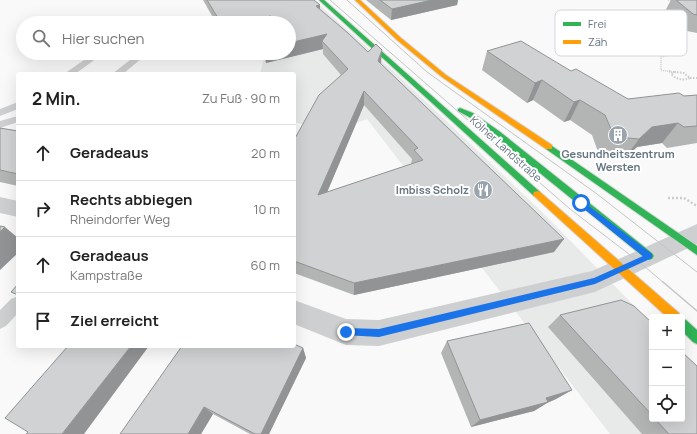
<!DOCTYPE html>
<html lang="de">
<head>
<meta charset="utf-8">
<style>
	:root { --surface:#fff; --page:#f2f2f2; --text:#222; --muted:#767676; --line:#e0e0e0 }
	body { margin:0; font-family:Manrope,sans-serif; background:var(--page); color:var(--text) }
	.controls { position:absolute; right:12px; bottom:12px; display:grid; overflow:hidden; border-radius:4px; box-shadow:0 4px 16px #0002 }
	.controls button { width:36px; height:36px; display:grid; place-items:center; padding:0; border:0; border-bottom:1px solid var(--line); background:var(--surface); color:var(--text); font:20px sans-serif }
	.stop { position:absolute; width:12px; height:12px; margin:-9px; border:3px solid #1a73e8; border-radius:50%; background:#fff }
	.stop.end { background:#1a73e8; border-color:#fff; box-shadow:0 1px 4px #0008 }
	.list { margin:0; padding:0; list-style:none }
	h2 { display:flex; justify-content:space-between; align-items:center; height:52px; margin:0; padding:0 16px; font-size:17px }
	h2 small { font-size:13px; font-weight:400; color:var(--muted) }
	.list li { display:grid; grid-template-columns:26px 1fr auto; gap:12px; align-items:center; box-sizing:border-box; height:56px; padding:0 16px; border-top:1px solid var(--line) }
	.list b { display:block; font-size:15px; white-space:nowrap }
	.list p { margin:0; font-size:13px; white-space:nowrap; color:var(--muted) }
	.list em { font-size:13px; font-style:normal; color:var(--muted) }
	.icon { flex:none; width:22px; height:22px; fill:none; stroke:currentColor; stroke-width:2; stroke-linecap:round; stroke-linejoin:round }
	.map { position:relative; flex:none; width:697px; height:434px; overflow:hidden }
	.search { position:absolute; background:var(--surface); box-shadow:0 4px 16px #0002; left:16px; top:16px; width:280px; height:44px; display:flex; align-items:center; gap:10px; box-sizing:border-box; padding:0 14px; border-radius:22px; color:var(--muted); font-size:15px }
	.panel { position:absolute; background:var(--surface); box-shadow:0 4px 16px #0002; left:16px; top:72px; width:280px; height:276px; border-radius:4px }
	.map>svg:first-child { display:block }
</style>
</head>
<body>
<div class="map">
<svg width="697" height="434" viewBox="0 0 697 434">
	<rect width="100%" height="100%" fill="#f9f9f9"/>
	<!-- built -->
	<path fill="#e8e9e9" d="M211 0H314L398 75 543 213 652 324V419H682L697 434H610L367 119 333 132 294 122V74H260L265 53H289V23H215L219 19Z"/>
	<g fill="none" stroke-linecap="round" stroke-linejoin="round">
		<!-- fast casing -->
		<g stroke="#d5d6d7" stroke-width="2">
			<path id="fast" d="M319 0H324L540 192 541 194 540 196H534Z
				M460 108 473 113 499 131 652 253 654 256 652 259 649 260 646 259 493 135 469 117 458 111V109Z
				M549 144 697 246V255L546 149 545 147Z
				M682 319 686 320 697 330V344L693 342 682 331Z"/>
		</g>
		<!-- slow casing -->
		<g stroke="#d5d6d7" stroke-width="2">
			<path id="slow" d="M355 0H360L401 38 446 75 552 145V149H546L442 77 397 40Z
				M537 191 540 192 679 313 680 317H667L534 196 533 194 534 192Z"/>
		</g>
		<!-- path-far2 -->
		<path stroke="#cbcccd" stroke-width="1.5" stroke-dasharray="1 1" stroke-linecap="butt" d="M668 0 673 2
			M672 72 661 70V57L680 53 685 42 677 31
			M673 72H678"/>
		<!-- path-far1 -->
		<path stroke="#cbcccd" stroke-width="2" stroke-dasharray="1.5 1.5" stroke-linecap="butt" d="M669 71 672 72
			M674 72 684 73 690 78C683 81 676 79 671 74Z
			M690 78H697"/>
		<!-- path -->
		<path stroke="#cbcccd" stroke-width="2.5" stroke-dasharray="2 2" stroke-linecap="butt" d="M668 198H684L697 206"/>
		<!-- lane -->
		<path fill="#cecfd0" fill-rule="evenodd" d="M94 53H104L75 74H64Z
			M139 53H148L123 74H112Z
			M18 102V109L0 116V109Z
			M18 116V122L0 128V121Z
			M16 297 18 298V313L6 326 0 329V310L11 299Z"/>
		<!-- street -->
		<path fill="#cecfd0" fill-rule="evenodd" d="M0 197 18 201V217L0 213Z
			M697 224V244L595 292 379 346 346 345 294 324V300L346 319 379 320 592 271Z"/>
		<!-- fast -->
		<use href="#fast" fill="#30b455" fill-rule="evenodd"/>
		<!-- slow -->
		<use href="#slow" fill="#ff9f0a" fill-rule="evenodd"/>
		<!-- tram-far1 -->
		<path stroke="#c3c5c6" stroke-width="1" d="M330 0 570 209 638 261 664 283
			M347 0 427 72 597 194 697 272"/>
		<!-- tram -->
		<path stroke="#c3c5c6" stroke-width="1.5" d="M663 282 697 311"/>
	</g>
	<!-- wall -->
	<path fill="#b3b5b5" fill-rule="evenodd" d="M203 0H314L320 5V10L381 64V65L554 252 354 295 294 273V140L341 75 323 54V49L266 63 289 23H216ZM364 105 412 159 411 164 327 192Z
		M366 0H458L457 5 391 20Z
		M671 0H697V33L682 30 664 13Z
		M487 51 571 71 628 99 684 96 697 95V143L667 148 662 143 637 147 624 159 614 158 603 154 597 149 592 135 570 120 564 122 533 100 527 103 482 70Z
		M0 128 18 131V186L0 182Z
		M560 315 652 323V419H682L697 434H642L548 327Z
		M447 341 572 390 556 399 547 403 534 411 471 427 441 353Z
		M182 346 303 348 306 358 269 434H250L213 414 201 434Z"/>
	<!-- shaded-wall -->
	<path fill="#929394" d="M432 0H458L457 5 391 20 392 9Z
		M320 5V19L316 6Z
		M271 16 273 23H236Z
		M327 34 322 41 323 49 266 63 264 53H289V43Z
		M382 50 381 64 377 75 378 61Z
		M542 80 533 100 527 103 535 83Z
		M364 91V105L320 209 318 195Z
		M580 100 570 120 564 122 574 102Z
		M678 123 662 143 637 147 624 159 639 139 652 127Z
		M5 227 18 238V253L0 270V232Z
		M564 239 554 252 354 295V283Z
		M131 346H149L84 434H62Z
		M303 348 306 358 269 434H261Z
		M572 390 556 399 547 403 534 411 471 427 480 420Z
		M204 407 213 414 201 434H188Z"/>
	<!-- building -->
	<path fill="#d0d2d3" stroke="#929394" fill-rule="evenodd" d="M207 0H314L320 5 316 6 348 33 368 52 376 44 382 50 378 61 564 239 354 283 294 261V140L319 95 348 69 322 41 327 34 289 43V23H270L271 16 236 23H221ZM364 91 418 148 414 150 423 160 318 195Z
		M380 0H432L392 9Z
		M676 0H697V15L693 14Z
		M521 41 571 71 576 69 628 99 679 93 684 96 697 95V126L684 127 678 123 652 127 639 139 628 138 617 134 611 129 605 115 580 100 574 102 542 80 535 83 487 51Z
		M0 128 18 131V174L0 170Z
		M0 226 5 227 0 232Z
		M18 284V295L11 292Z
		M621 300 634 306 652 323V415L560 315Z
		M529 323 572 390 546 398 548 402 480 420 447 341Z
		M294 344 303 348 261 434H255L204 407 188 434H120L182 346H294Z
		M68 346H131L62 434H26L28 432 5 418Z
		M682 352 697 366V434H669L655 419H682Z"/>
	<!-- route -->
	<path fill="#1a73e8" d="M581 200 652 254V258L595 284 379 337 344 335 342 332 346 328 379 329 594 278 643 256 578 204V201Z"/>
	<!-- icons -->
	<defs>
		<g id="building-disc" transform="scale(1)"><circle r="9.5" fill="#99a4ac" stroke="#fff"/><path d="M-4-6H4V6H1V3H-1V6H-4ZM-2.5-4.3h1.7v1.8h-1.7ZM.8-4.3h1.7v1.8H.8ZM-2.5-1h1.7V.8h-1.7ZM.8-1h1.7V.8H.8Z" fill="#fff"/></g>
		<g id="restaurant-disc" transform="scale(1)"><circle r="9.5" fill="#99a4ac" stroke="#fff"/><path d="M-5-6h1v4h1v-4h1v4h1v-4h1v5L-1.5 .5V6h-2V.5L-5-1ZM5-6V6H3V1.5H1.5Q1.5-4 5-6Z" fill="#fff"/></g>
	</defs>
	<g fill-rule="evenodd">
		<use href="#building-disc" x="618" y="135"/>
		<use href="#restaurant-disc" x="483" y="190"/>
	</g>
	<g text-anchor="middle" stroke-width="4" stroke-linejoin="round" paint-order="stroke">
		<!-- street labels -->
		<g font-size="11" fill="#657683" stroke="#fff">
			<text transform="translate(506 149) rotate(42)" y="4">Kölner Landstraße</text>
		</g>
		<!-- poi labels -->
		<g font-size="11" font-weight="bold" fill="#657683" stroke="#fff">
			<text x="618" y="158">Gesundheitszentrum<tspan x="618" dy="13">Wersten</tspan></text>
			<text x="469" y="194" text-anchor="end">Imbiss Scholz</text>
		</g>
	</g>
	<!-- legend -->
	<rect x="555" y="10" width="132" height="46" rx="6" fill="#fff" stroke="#d1d6da" stroke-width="1"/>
	<rect x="563" y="22" width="18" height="4" fill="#30b455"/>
	<rect x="563" y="40" width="18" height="4" fill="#ff9f0a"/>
	<g font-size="11" fill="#657683">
		<text x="588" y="28">Frei</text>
		<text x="588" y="46">Zäh</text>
	</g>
</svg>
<div class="controls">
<button>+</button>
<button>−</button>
<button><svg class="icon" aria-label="locate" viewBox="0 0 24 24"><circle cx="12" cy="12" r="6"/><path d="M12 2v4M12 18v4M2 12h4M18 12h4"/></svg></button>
</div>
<div class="stop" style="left:581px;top:203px"></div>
<div class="stop end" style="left:346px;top:332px"></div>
<div class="search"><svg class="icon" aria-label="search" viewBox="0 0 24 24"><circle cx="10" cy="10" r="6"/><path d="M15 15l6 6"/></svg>Hier suchen</div>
<section class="panel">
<h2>2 Min.<small>Zu Fuß · 90 m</small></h2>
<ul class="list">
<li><svg class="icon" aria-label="ahead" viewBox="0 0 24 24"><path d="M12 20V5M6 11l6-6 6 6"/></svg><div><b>Geradeaus</b></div><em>20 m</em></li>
<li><svg class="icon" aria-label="right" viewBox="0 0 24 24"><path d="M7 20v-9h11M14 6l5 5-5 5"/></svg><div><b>Rechts abbiegen</b><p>Rheindorfer Weg</p></div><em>10 m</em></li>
<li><svg class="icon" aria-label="ahead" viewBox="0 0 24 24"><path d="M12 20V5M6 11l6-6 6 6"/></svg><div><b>Geradeaus</b><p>Kampstraße</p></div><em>60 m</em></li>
<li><svg class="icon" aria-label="arrive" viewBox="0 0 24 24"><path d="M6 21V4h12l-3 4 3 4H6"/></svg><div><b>Ziel erreicht</b></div></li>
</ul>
</section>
</div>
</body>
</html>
